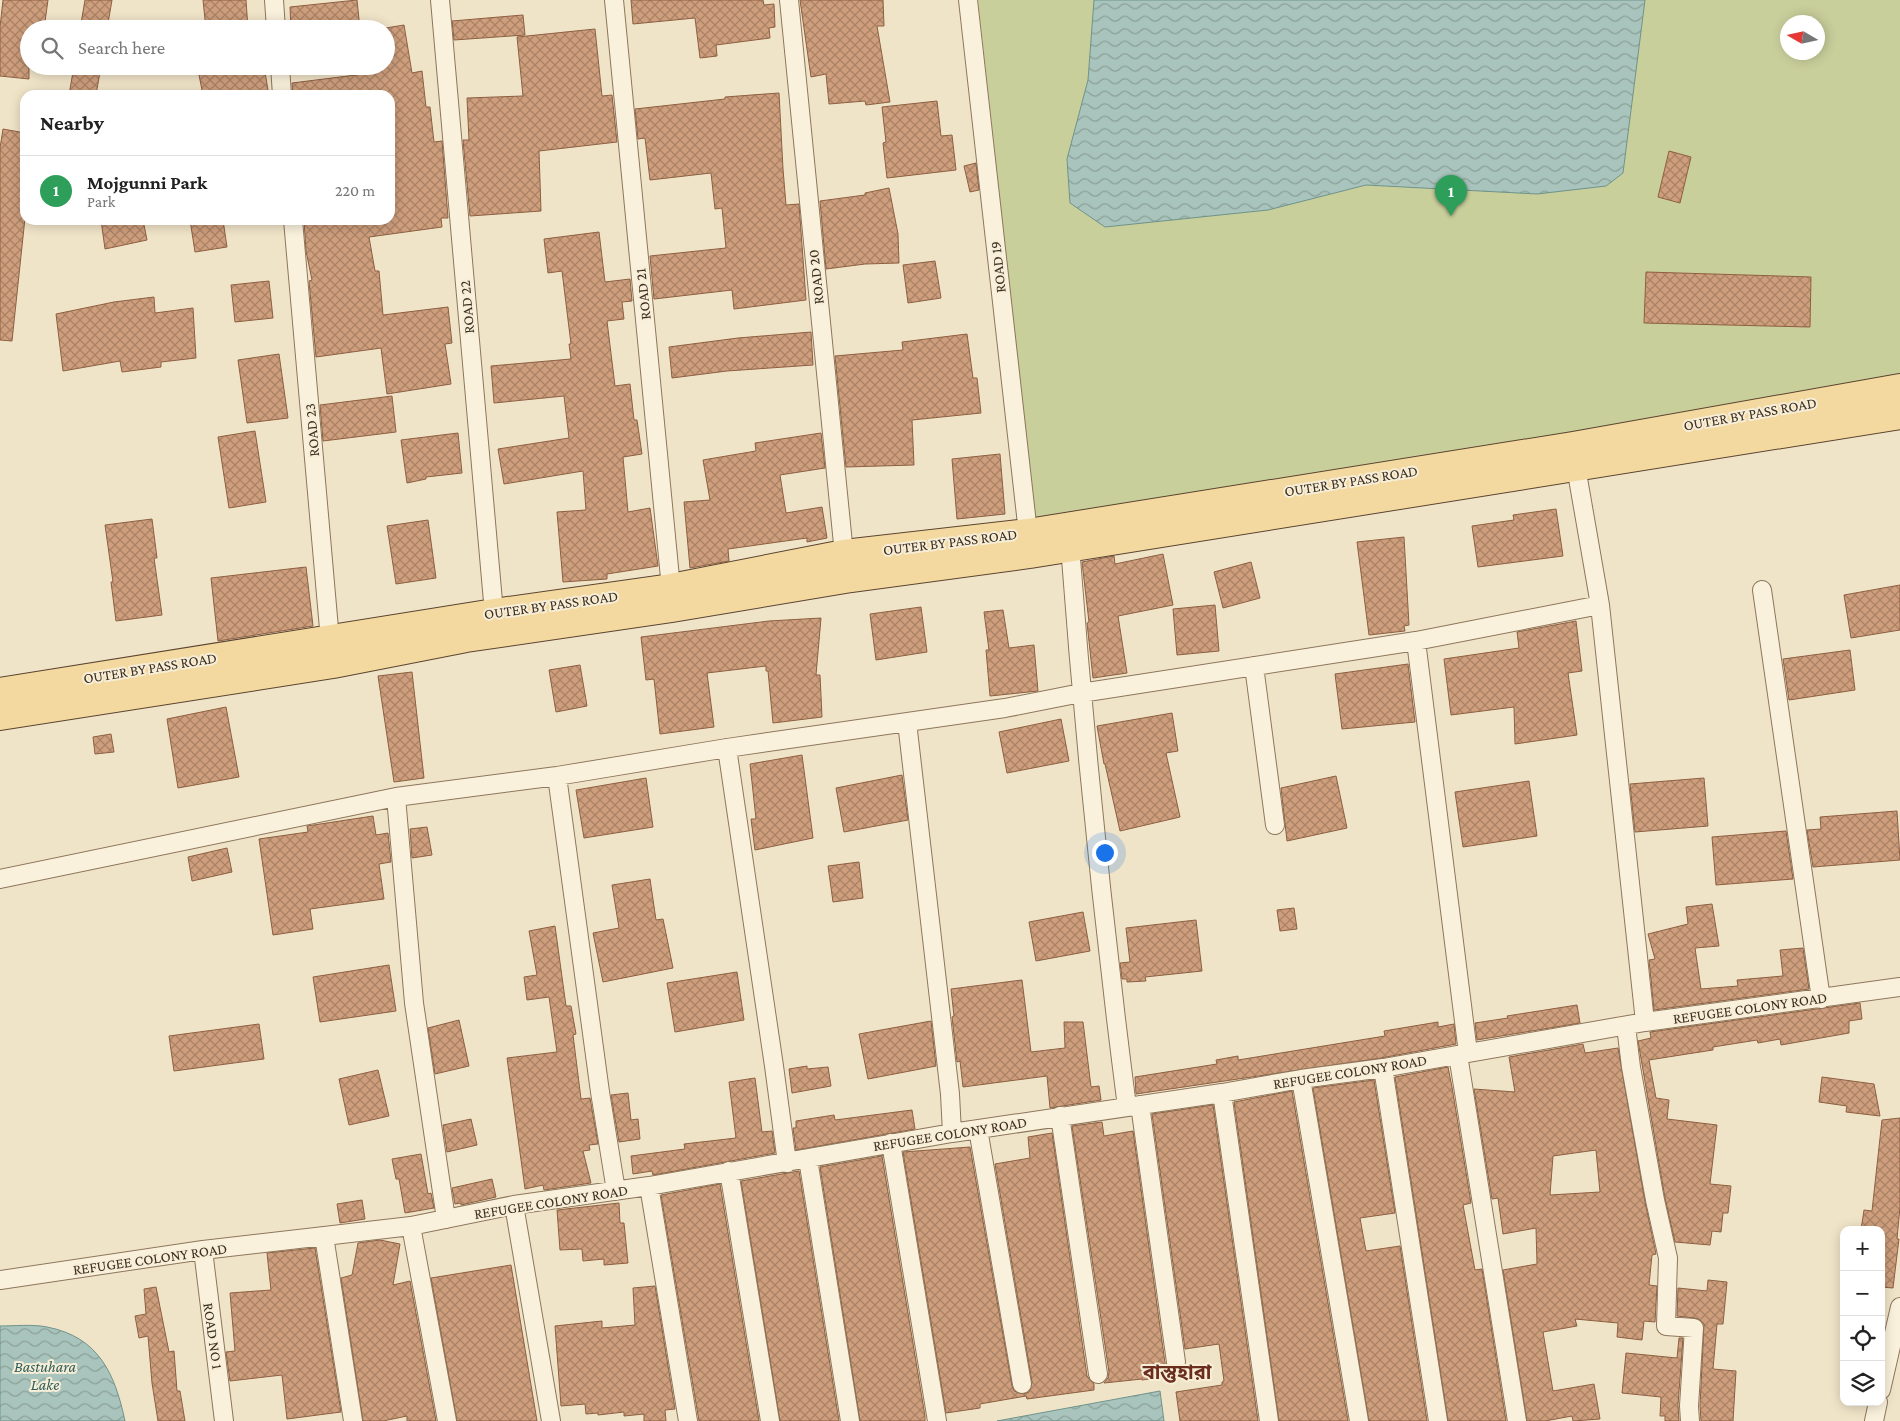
<!DOCTYPE html>
<html lang="en">
<head>
<meta charset="utf-8">
<style>
	:root { --surface:#fff; --page:#f6f6f6; --text:#222; --muted:#767676; --line:#e0e0e0; --accent:#9e2a2b }
	body { margin:0; font-family:"Crimson Pro","Noto Sans Bengali",serif; background:var(--page); color:var(--text) }
	.controls { position:absolute; right:15px; bottom:15px; display:grid; overflow:hidden; border-radius:10px; box-shadow:0 2px 12px #0003 }
	.controls button { width:45px; height:45px; display:grid; place-items:center; padding:0; border:0; border-bottom:1px solid var(--line); background:var(--surface); color:var(--text); font:25px sans-serif }
	.compass { position:absolute; left:1780px; top:15px; width:45px; height:45px; border-radius:50%; background:var(--surface); box-shadow:0 2px 12px #0003; rotate:279deg }
	.you { position:absolute; left:1104px; top:852px; width:18px; height:18px; margin:-12px; border:4px solid #fff; border-radius:50%; background:#1a73e8; box-shadow:0 0 0 8px #1a73e833 }
	.badge { display:grid; place-items:center; width:32px; height:32px; border-radius:50%; background:var(--accent); color:#fff; font-size:16px; font-weight:700 }
	.pin { position:absolute; translate:-50% -41px; filter:drop-shadow(0 1px 2px #0008) }
	.pin::after { content:''; position:absolute; top:26px; width:18px; height:15px; background:inherit; clip-path:polygon(0 0,100% 0,50% 100%) }
	.list { margin:0; padding:0; list-style:none }
	h2 { display:flex; justify-content:space-between; align-items:center; height:65px; margin:0; padding:0 20px; font-size:21px }
	h2 small { font-size:16px; font-weight:400; color:var(--muted) }
	.list li { display:grid; grid-template-columns:32px 1fr auto; gap:15px; align-items:center; box-sizing:border-box; height:70px; padding:0 20px; border-top:1px solid var(--line) }
	.list b { display:block; font-size:19px; white-space:nowrap }
	.list p { margin:0; font-size:16px; white-space:nowrap; color:var(--muted) }
	.list em { font-size:16px; font-style:normal; color:var(--muted) }
	.icon { flex:none; width:28px; height:28px; fill:none; stroke:currentColor; stroke-width:2; stroke-linecap:round; stroke-linejoin:round }
	.map { position:relative; flex:none; width:1900px; height:1421px; overflow:hidden }
	.search { position:absolute; background:var(--surface); box-shadow:0 2px 12px #0003; left:20px; top:20px; width:375px; height:55px; display:flex; align-items:center; gap:12px; box-sizing:border-box; padding:0 18px; border-radius:28px; color:var(--muted); font-size:19px }
	.panel { position:absolute; background:var(--surface); box-shadow:0 2px 12px #0003; left:20px; top:90px; width:375px; height:135px; border-radius:15px }
	.map>svg:first-child { display:block }
</style>
</head>
<body>
<div class="map">
<svg width="1900" height="1421" viewBox="0 0 1900 1421">
	<defs>
		<pattern id="water-waves" width="16" height="10" patternUnits="userSpaceOnUse" patternTransform="scale(1.25)"><rect width="16" height="10" fill="#a9c4bc"/><path d="M0 5q4-4 8 0t8 0" fill="none" stroke="#8ba098"/></pattern>
		<pattern id="building-cross-hatch" width="8" height="8" patternUnits="userSpaceOnUse" patternTransform="scale(1.25)"><rect width="8" height="8" fill="#cf9f7d"/><path d="M0 0l8 8M0 8l8-8" fill="none" stroke="#a98266"/></pattern>
	</defs>
	<rect width="100%" height="100%" fill="#f0e4c8"/>
	<!-- green -->
	<path fill="#c9cf9b" fill-rule="evenodd" d="M978 0H1900V380L1036 527ZM1788 22H1818V52H1788Z"/>
	<!-- water -->
	<path fill="url(#water-waves)" stroke="#6f938a" d="M1094 0H1645L1623 173 1606 186 1537 194 1366 185 1268 210 1105 227 1070 203 1067 159 1088 80Z
		M0 1326C15 1326 32 1324 47 1327 99 1337 115 1374 125 1421H0Z
		M1160 1391 1164 1421H997Z"/>
	<!-- building -->
	<path fill="url(#building-cross-hatch)" stroke="#8d5f41" fill-rule="evenodd" d="M3 0H48L44 29H29V79L0 76V27Z
		M85 0H112L107 29H80Z
		M203 0H246L248 29H206Z
		M357 0 360 29H291L290 7Z
		M631 0H763L764 5 774 4 775 27 769 28 770 38 716 45 717 56 700 58 695 18 633 24Z
		M800 0H883L884 26H877L890 102 866 105 865 101 829 104 826 74 811 77Z
		M523 15 525 35 454 40 452 21Z
		M404 25 412 73 422 71 426 107H430L434 142 442 141 448 218H441L442 227 369 237 375 271H379L383 315 448 307 452 343 445 344 451 384 387 394 381 348 316 357 309 281 312 280 306 251 304 220H390V95H293L292 83 372 73 371 66H386V28Z
		M595 29 602 96 612 95 617 142 539 151 541 211 470 216 463 140H469L467 98 523 96 517 37Z
		M74 66H101L96 95H69Z
		M244 66H264L268 90 243 95H203L199 75Z
		M779 93 783 169 786 205 799 204 806 300 734 309 732 290 654 299 650 256 726 248 722 208 715 209 711 173 650 180 645 138 638 139 635 109 725 99V97Z
		M937 101 941 136 952 135 956 170 887 178 883 143 886 142 882 107Z
		M3 129 25 133V218L12 341 0 340V148Z
		M1669 151 1691 157 1680 203 1658 197Z
		M976 163 979 190 970 192 964 166Z
		M889 188 898 234 899 263 865 264 826 269 820 201 865 195V193Z
		M101 220H143L147 240 105 249Z
		M190 220H223L227 247 195 252Z
		M599 232 605 282 630 279 632 301 622 302 624 319 607 321 615 386 630 384 634 420H637L642 454 623 457 628 512 650 508 658 566 607 574V579L563 582 557 512 586 510 583 471 504 484 498 449 569 438 564 396 494 403 491 366 571 359 569 344H571L562 271 548 273 544 239Z
		M935 261 941 298 908 303 903 265Z
		M1646 272 1811 277 1810 327 1644 323Z
		M269 281 273 318 235 322 231 285Z
		M154 297 155 313 193 308 196 358 161 362V367L122 372 120 361 63 371 56 314 114 302Z
		M811 332 813 365 727 371 672 378 669 347 738 338Z
		M967 334 973 378H977L981 413 912 420 914 465 846 467 835 356 903 350 902 342Z
		M279 354 288 418 247 423 238 360Z
		M392 396 396 432 323 441 320 405Z
		M255 431 266 502 229 508 218 437Z
		M458 433 462 473 426 477V479L407 483 401 440Z
		M821 433 825 468 780 475 786 513 822 507 827 538 807 542V538L728 549 729 561 690 568 684 502 710 500 703 460 756 451 755 443Z
		M1000 454 1005 514 957 519 952 459Z
		M1556 509 1563 556 1478 567 1472 526 1514 520 1513 515Z
		M152 519 157 558H154L162 615 116 621 111 582H113L105 525Z
		M428 520 436 578 396 584 387 526Z
		M1404 537 1409 625 1404 626 1405 631 1369 635 1357 542Z
		M1163 554 1173 605 1118 616 1127 673 1093 678 1087 623 1089 622 1082 562 1114 556 1115 564Z
		M1251 562 1260 598 1223 608 1214 572Z
		M306 567 313 626 218 641 211 578Z
		M1900 585V630L1851 638 1844 595Z
		M1215 605 1219 651 1177 655 1173 609Z
		M921 607 927 652 876 660 870 614Z
		M1003 610 1009 648 1034 645 1038 691 990 696 986 650H989L984 612Z
		M821 618 816 675H820L822 717 773 723 768 671H766V666L707 673 714 727 660 734 654 679 646 680 641 637 769 621Z
		M1576 621 1582 671 1568 673 1577 735 1515 744 1514 707 1451 715 1444 659 1519 648 1517 632Z
		M1850 650 1855 690 1789 700 1783 659Z
		M1408 664 1415 722 1342 729 1335 674Z
		M580 665 587 706 556 712 549 670Z
		M412 672 424 778 394 782 378 676Z
		M226 707 239 777 178 788 167 719Z
		M1172 713 1178 751 1166 753 1180 817 1120 831 1105 764H1104L1097 726Z
		M1061 719 1069 761 1007 773 999 732Z
		M111 734 114 752 95 754 93 737Z
		M802 755 813 838 755 850 751 819H756L750 764Z
		M902 775 908 820 844 832 836 788Z
		M1336 776 1347 828 1287 841 1281 788Z
		M646 778 653 827 584 838 576 790Z
		M1704 778 1708 826 1635 832 1630 784Z
		M1529 781 1537 836 1463 847 1455 792Z
		M1897 811 1900 860 1813 867 1807 830 1821 829 1820 817Z
		M373 816 376 835 388 833 391 862 379 864 384 899 310 909 313 929 273 935 259 839 308 832 307 826Z
		M427 827 432 855 412 858 410 829Z
		M1786 831 1793 879 1716 885 1712 837Z
		M227 848 232 872 192 881 188 857Z
		M859 862 863 898 833 902 828 866Z
		M650 879 656 920 663 919 673 968 603 982 593 933 619 928 612 885Z
		M1712 904 1719 946 1695 948 1701 989 1738 986 1737 980 1783 976 1780 950 1803 948 1809 989 1654 1010 1649 960 1655 959 1648 934 1688 924 1686 907Z
		M1294 908 1297 929 1280 931 1277 910Z
		M1083 912 1090 951 1036 961 1029 922Z
		M1196 920 1202 971 1145 977 1146 981 1127 982V979H1122L1120 963 1130 962 1126 928Z
		M555 926 566 1006H571L576 1034 573 1035 581 1099 590 1098 598 1144 589 1145 590 1150 583 1151 591 1183 544 1190 543 1185 525 1189 507 1058 557 1052 549 997 527 1000 524 977 537 975 529 931Z
		M389 965 396 1011 320 1022 313 977Z
		M737 972 744 1020 675 1032 667 983Z
		M1022 980 1031 1052 1065 1048 1064 1022H1083L1091 1087 1099 1086 1101 1100 1050 1108 1047 1076 963 1087 960 1061 957 1062 952 1017 954 1016 951 989Z
		M1860 1003 1862 1019 1849 1021V1033L1781 1045 1780 1039 1758 1043 1757 1040 1713 1047V1050L1687 1054 1649 1060 1656 1098 1669 1100 1667 1119 1717 1125 1710 1184 1731 1186 1728 1213H1723L1721 1232 1712 1231 1710 1245 1675 1242 1665 1198 1638 1041 1651 1038 1650 1032Z
		M1577 1005 1580 1023 1477 1040 1475 1023 1508 1018 1507 1016Z
		M459 1020 469 1066 435 1074 428 1028Z
		M931 1021 936 1066 868 1079 859 1034Z
		M1438 1022V1027L1454 1024 1456 1044 1381 1058 1136 1094 1135 1077 1217 1064 1216 1060 1238 1056V1060L1385 1036 1384 1031Z
		M259 1024 264 1059 174 1071 169 1036Z
		M1583 1044 1585 1053 1618 1048 1645 1202 1656 1254 1652 1255 1649 1285 1657 1286 1655 1322 1644 1321 1642 1340 1617 1337 1618 1323 1575 1319 1577 1326 1543 1332 1553 1391 1594 1384 1600 1419 1573 1421 1572 1416 1545 1421H1527L1503 1270 1537 1264 1536 1228 1503 1234 1498 1198 1492 1199 1474 1089 1515 1092 1509 1057ZM1596 1150 1600 1192 1550 1195 1553 1156Z
		M807 1066V1069L828 1067 831 1086 792 1093 789 1069Z
		M1448 1067 1452 1087 1471 1203 1463 1205 1475 1270 1482 1269 1506 1421H1448L1395 1077Z
		M378 1070 389 1116 349 1125 339 1079Z
		M1822 1077 1874 1084 1880 1116 1846 1112 1847 1106 1819 1102Z
		M755 1078 762 1132 772 1131 775 1153 653 1175 652 1171 633 1174 631 1156 685 1149 684 1144 736 1138 729 1082Z
		M1374 1080 1395 1213 1360 1218 1366 1251 1400 1246 1427 1421H1369L1313 1088Z
		M1292 1091 1348 1421H1279L1234 1102Z
		M628 1093 631 1120 638 1119 640 1139 619 1142 611 1095Z
		M1213 1105 1258 1421H1180L1176 1392 1222 1385V1382L1224 1381 1219 1344 1185 1349 1152 1114Z
		M912 1110 915 1129 796 1150 793 1128H796V1121L834 1115 835 1120Z
		M1900 1118V1207L1897 1239H1899L1893 1288 1881 1287V1230H1861L1864 1210 1872 1211 1882 1120Z
		M471 1119 477 1145 447 1152 443 1125Z
		M1102 1122 1104 1136 1133 1131 1165 1363 1170 1376 1142 1380V1379L1104 1383 1108 1378 1109 1372 1072 1126Z
		M1052 1133 1087 1376 1094 1384V1390L1027 1399 1026 1396 980 1404V1408L946 1413 903 1152 970 1147 1012 1386 1014 1391 1023 1394 1029 1392 1032 1382 995 1164 1030 1158 1028 1137Z
		M421 1154 428 1194 431 1193 434 1208 405 1213 399 1179H396L392 1159Z
		M882 1156 925 1416V1421H860L820 1167Z
		M799 1171 839 1421H780L741 1181Z
		M492 1179 496 1197 461 1205V1203L455 1204 452 1188Z
		M720 1184 759 1421H699L661 1195Z
		M362 1200 365 1219 340 1223 337 1204Z
		M619 1203 620 1223H624L628 1263 604 1265V1259L583 1261 582 1249 560 1250 557 1210Z
		M380 1240 400 1244 393 1285 410 1281 436 1421H407V1416L383 1421H363L341 1278 352 1275 358 1243Z
		M315 1248 341 1412 287 1419 282 1375 230 1381 226 1352 235 1351 230 1293 271 1290 267 1253Z
		M511 1265 537 1421H457L431 1278Z
		M1708 1280 1727 1282 1723 1324H1717L1713 1369 1736 1371 1733 1421H1701L1700 1406 1704 1324 1700 1320 1695 1318 1677 1316 1678 1288 1707 1291Z
		M655 1286 675 1409 665 1410 666 1421H644V1414L624 1416V1412L598 1415V1413L586 1414 585 1404 561 1406 555 1326 602 1321V1328L635 1325 633 1288Z
		M156 1287 169 1352 174 1351 177 1391H180L185 1421H158L152 1383 148 1336 139 1338 135 1316 146 1314 144 1289Z
		M1679 1338H1683L1678 1405 1679 1421H1665V1416H1660L1661 1397 1622 1393 1626 1353 1677 1358Z"/>
	<g fill="none" stroke-linecap="round" stroke-linejoin="round">
		<!-- street casing -->
		<g stroke="#8d765c" stroke-width="20">
			<path id="street" d="M274 0 276 29
				M440 0 494 613
				M614 0 671 588
				M789 0 844 554
				M968 0 1028 533
				M280 66 282 95
				M293 220 330 640
				M1576 467 1600 605 1645 1022
				M1070 546C1084 734 1103 921 1127 1107
				M1762 590 1821 999
				M1416 641 1468 1053
				M1254 666 1275 825
				M907 722 950 1094 952 1133
				M727 748 774 1066 787 1163
				M557 776 600 1092 616 1191
				M396 797 414 1003 446 1219
				M0 879 396 797 557 776 727 748 1005 708 1081 693 1416 641 1600 605
				M1626 1026 1631 1067 1655 1200 1668 1258 1666 1326 1694 1328 1689 1406 1690 1421
				M1458 1055 1517 1421
				M1383 1068 1438 1421
				M1301 1079 1359 1421
				M1222 1093 1269 1421
				M1140 1105 1176 1362
				M1060 1116 1098 1374
				M978 1129 1022 1384
				M891 1143 937 1421
				M808 1159 850 1421
				M729 1171 770 1421
				M649 1186 688 1421
				M514 1205 551 1421
				M411 1226 447 1421
				M324 1236 353 1421
				M203 1250 224 1421
				M0 1280 203 1250 411 1226 514 1205 649 1186 952 1133 1222 1093 1301 1079 1383 1068 1645 1022 1900 987
				M1881 1390 1900 1307
				M1874 1421 1878 1402"/>
		</g>
		<!-- primary casing -->
		<g stroke="#5b4430" stroke-width="30">
			<path id="primary" d="M0 692 494 613 671 588 844 554 1028 533 1573 446 1900 388
				M0 716 333 664 466 638 672 608 845 579 1030 554 1900 415"/>
		</g>
		<!-- street -->
		<use href="#street" stroke="#faf1dc" stroke-width="18"/>
		<!-- primary -->
		<use href="#primary" stroke="#f3d9a0" stroke-width="28"/>
	</g>
	<g text-anchor="middle" stroke-width="4" stroke-linejoin="round" paint-order="stroke">
		<!-- street labels -->
		<g font-size="15" fill="#3d2e20" stroke="#f7eed8">
			<text transform="translate(998 267) rotate(-96)" y="5">ROAD 19</text>
			<text transform="translate(816 277) rotate(-96)" y="5">ROAD 20</text>
			<text transform="translate(643 294) rotate(-96)" y="5">ROAD 21</text>
			<text transform="translate(467 307) rotate(-95)" y="5">ROAD 22</text>
			<text transform="translate(1750 414) rotate(-10)" y="5">OUTER BY PASS ROAD</text>
			<text transform="translate(312 430) rotate(-95)" y="5">ROAD 23</text>
			<text transform="translate(1351 481) rotate(-9)" y="5">OUTER BY PASS ROAD</text>
			<text transform="translate(950 542) rotate(-7)" y="5">OUTER BY PASS ROAD</text>
			<text transform="translate(551 605) rotate(-8)" y="5">OUTER BY PASS ROAD</text>
			<text transform="translate(150 668) rotate(-9)" y="5">OUTER BY PASS ROAD</text>
			<text transform="translate(1750 1008) rotate(-8)" y="5">REFUGEE COLONY ROAD</text>
			<text transform="translate(1350 1072) rotate(-9)" y="5">REFUGEE COLONY ROAD</text>
			<text transform="translate(950 1134) rotate(-9)" y="5">REFUGEE COLONY ROAD</text>
			<text transform="translate(551 1202) rotate(-9)" y="5">REFUGEE COLONY ROAD</text>
			<text transform="translate(150 1259) rotate(-8)" y="5">REFUGEE COLONY ROAD</text>
			<text transform="translate(213 1336) rotate(82)" y="5">ROAD NO 1</text>
		</g>
		<!-- water labels -->
		<g font-size="16" font-style="italic" fill="#2f5d5a" stroke="#f7eed8">
			<text x="45" y="1372">Bastuhara<tspan x="45" dy="18">Lake</tspan></text>
		</g>
		<!-- district labels -->
		<g font-size="20" font-weight="bold" fill="#6b2e1e" stroke="#f7eed8">
			<text x="1177" y="1379">বাস্তুহারা</text>
		</g>
	</g>
</svg>
<div class="controls">
<button>+</button>
<button>−</button>
<button><svg class="icon" aria-label="locate" viewBox="0 0 24 24"><circle cx="12" cy="12" r="6"/><path d="M12 2v4M12 18v4M2 12h4M18 12h4"/></svg></button>
<button><svg class="icon" aria-label="layers" viewBox="0 0 24 24"><path d="M12 4l9 5-9 5-9-5zM3 14l9 5 9-5"/></svg></button>
</div>
<svg class="compass" viewBox="-18 -18 36 36"><path d="M0-13l5 13h-10z" fill="#e53935"/><path d="M0 13l5-13h-10z" fill="#767676"/></svg>
<div class="you"></div>
<div class="pin badge" style="left:1451px;top:216px;background:#2e9e5b">1</div>
<div class="search"><svg class="icon" aria-label="search" viewBox="0 0 24 24"><circle cx="10" cy="10" r="6"/><path d="M15 15l6 6"/></svg>Search here</div>
<section class="panel">
<h2>Nearby<small></small></h2>
<ul class="list">
<li><span class="badge" style="background:#2e9e5b">1</span><div><b>Mojgunni Park</b><p>Park</p></div><em>220 m</em></li>
</ul>
</section>
</div>
</body>
</html>
